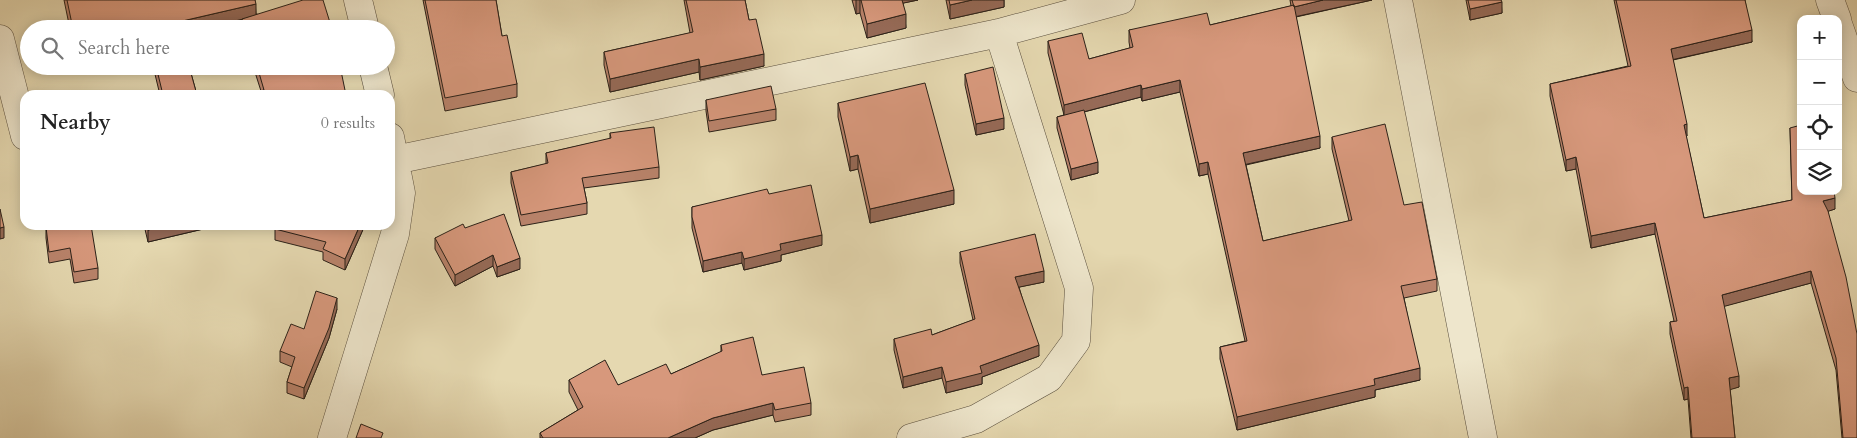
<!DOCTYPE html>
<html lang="en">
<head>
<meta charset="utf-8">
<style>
	:root { --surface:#fff; --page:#f6f6f6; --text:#222; --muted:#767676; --line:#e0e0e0 }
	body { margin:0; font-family:Cardo,serif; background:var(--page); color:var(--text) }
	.controls { position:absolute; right:15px; top:15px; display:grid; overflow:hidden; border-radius:10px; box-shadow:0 2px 12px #0003 }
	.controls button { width:45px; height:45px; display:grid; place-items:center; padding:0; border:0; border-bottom:1px solid var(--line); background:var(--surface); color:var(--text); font:25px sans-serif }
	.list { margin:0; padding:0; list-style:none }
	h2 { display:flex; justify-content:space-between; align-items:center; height:65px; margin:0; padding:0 20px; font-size:21px }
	h2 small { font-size:16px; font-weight:400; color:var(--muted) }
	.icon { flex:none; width:28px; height:28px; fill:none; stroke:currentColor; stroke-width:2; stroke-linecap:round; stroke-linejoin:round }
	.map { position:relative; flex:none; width:1857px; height:438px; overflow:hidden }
	.search { position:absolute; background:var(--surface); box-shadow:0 2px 12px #0003; left:20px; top:20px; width:375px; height:55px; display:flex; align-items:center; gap:12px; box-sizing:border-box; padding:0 18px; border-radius:28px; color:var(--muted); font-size:19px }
	.panel { position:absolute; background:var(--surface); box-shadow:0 2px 12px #0003; left:20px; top:90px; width:375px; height:140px; border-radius:15px }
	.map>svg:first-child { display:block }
</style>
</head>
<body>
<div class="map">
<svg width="1857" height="438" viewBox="0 0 1857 438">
	<rect width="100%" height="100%" fill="#e5d8b0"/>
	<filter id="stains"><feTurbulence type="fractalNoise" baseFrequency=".004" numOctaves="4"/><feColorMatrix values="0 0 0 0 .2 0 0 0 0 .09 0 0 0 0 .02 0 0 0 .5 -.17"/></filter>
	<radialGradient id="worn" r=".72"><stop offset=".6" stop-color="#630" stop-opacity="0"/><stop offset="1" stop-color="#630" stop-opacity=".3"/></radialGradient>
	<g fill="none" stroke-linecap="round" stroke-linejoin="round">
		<!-- minor casing -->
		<g stroke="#5a4f3e" stroke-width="29">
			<path id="minor" d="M358 0 365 29
				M1398 0 1483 438
				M0 39 25 136
				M373 66 380 95
				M395 160 999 33 1121 0
				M332 438 395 234 401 193 390 137
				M911 438 976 419 1049 378 1076 341 1079 288 999 33"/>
		</g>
		<!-- tertiary casing -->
		<g stroke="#5a4f3e" stroke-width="29">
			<path id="tertiary" d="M1830 0 1837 19
				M1838 24 1857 78"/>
		</g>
		<!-- minor -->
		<use href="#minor" stroke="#eee6cc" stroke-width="28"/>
		<!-- tertiary -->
		<use href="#tertiary" stroke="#eee6cc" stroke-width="28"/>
	</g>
	<!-- wall -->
	<path fill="#b9836b" stroke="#2b2118" d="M64 0H255L256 14 332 29H242V19L201 29H70Z
		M423 0H496L502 36 517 84V97L445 111Z
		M684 0H745L749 20 764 66 700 80 699 72 610 92 604 65V52L690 33Z
		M852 0H918L903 3 906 28 867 38 860 13 856 14Z
		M946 0H1004V7L950 19Z
		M1290 0H1372L1296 17 1320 148 1246 165 1263 241 1349 221 1332 149V137L1404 205 1437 279V291L1404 298 1420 380 1375 390V397L1237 430 1220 359V347L1245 341 1208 174 1199 176 1180 92 1142 101 1141 97 1084 112 1098 173 1071 180 1057 128V117L1064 115 1048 53V41L1089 59 1130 48 1129 42V30L1210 25 1291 6Z
		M1466 0H1501L1502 13 1470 20Z
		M1614 0H1745L1752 42 1673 60 1687 136H1686L1704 218 1792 200 1790 128 1835 209 1828 211 1857 438H1842L1836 370 1811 283 1724 306 1739 387 1730 389 1735 438H1691L1688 399 1684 400 1670 334V322L1674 321 1655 234 1591 248 1576 169 1566 171 1550 96V84L1628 66Z
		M153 66H189L197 95H160Z
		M253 66H340L261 91Z
		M965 74 1004 129 976 135 965 85Z
		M706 100 776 109V120L709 132 706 111Z
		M838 103 954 204 870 223 858 169 850 171 838 117Z
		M610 133 659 167V178L584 188 587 203V214L521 226 511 183V172L546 164V153L610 139Z
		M769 194 822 245 781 255V261L744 270 742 263 703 272 692 228V207Z
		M144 225H216V226L148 242Z
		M276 225H365L345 270 323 260V252L275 240V229Z
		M46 227 98 268V279L74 283 70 259 49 263 46 238Z
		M465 228 520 269 497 277 493 266 455 286 435 249V238Z
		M960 252 1044 282 1019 287 1039 356 982 377V384L946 393 942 378 903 388 894 350V339L932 335 973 320 960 263Z
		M337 309 329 338 304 399 287 393V382L292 367 280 362V351L304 329Z
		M721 345 762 375 811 403V415L775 422 773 415 713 430 695 438H540V433L578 410 569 392V380L618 385 671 374 721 352Z"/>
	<!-- shaded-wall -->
	<path fill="#966a57" stroke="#2b2118" d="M856 0H860V13L856 14Z
		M899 0H918L899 4Z
		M972 0H1004V7L950 19V5Z
		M1323 0H1372L1294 17V7Z
		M1502 2V13L1470 20V9Z
		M256 4V16L201 29H178V22Z
		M906 14V28L867 38V24Z
		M1752 30V42L1671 60V49Z
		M764 54V66L700 80V67Z
		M699 59V72L610 92V79Z
		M1180 80V92L1142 101V89Z
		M1141 85V97L1064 117V105Z
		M1004 118V129L976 135V124Z
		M1687 124V136L1684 137V125Z
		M1320 136V148L1243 165V153Z
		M858 155V169L850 171V157Z
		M1576 157V169L1566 171V160Z
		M1098 162V173L1071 180V169Z
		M1208 162V174L1199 176V164Z
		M954 190V204L870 223V209Z
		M1835 198V209L1823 213V201Z
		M1655 223V234L1591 248V236Z
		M169 225H216V226L148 242V230Z
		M360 225H365L345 270V259Z
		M4 227V238L0 239V228Z
		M822 235V245L781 255V261L744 270V259L780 244Z
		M742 252V263L703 272V261Z
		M493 255V266L455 286V275Z
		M520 258V269L497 277V267Z
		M1044 271V282L1015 288V277Z
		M1811 271V283L1722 307V295Z
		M337 298V309L329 338 304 399V388Z
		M1039 345V356L982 377V384L946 393V382L980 366Z
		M942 367V378L903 388V377Z
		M1420 368V380L1375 390V397L1237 430V417L1374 379Z
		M1739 376V387L1729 390V378Z
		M1688 387V399L1684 400V388Z
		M773 403V415L713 430 695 438H668L713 418Z"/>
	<!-- building -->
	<path fill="#d7987c" stroke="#2b2118" d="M67 0H255L256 4 178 22 180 29H73Z
		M303 0H323L332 29H246L242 19Z
		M425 0H496L502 36 507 35 517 84 445 98Z
		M686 0H745L749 20 756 19 764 54 700 67 699 59 610 79 604 52 693 32Z
		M861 0H902L906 14 867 24Z
		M949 0H972L950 5Z
		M1292 0H1323L1294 7Z
		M1468 0H1501L1502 2 1470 9Z
		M1616 0H1745L1752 30 1671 49 1687 124 1684 125 1704 218 1792 200 1790 128 1801 125V191H1834L1835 198 1823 201 1828 211 1846 277 1857 334V438H1843L1836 358 1811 271 1722 295 1739 376 1729 378 1735 438H1692L1688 387 1684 388 1670 322 1677 321 1655 223 1591 236 1576 157 1566 160 1550 84 1631 66Z
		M1294 5 1320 136 1243 153 1263 241 1352 220 1332 137 1385 124 1404 205 1422 202 1437 279 1401 286 1420 368 1374 379 1375 385 1237 417 1220 347 1247 341 1208 162 1199 164 1180 80 1142 89 1141 85 1064 105 1048 41 1082 33 1089 59 1133 47 1129 30 1207 13 1210 25Z
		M156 66H189L197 95H163Z
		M257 66H340L346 95H242L264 90Z
		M993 67 1004 118 976 124 965 74Z
		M925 83 954 190 870 209 858 155 850 157 838 103Z
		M771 86 776 109 709 121 706 100Z
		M1084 110 1098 162 1071 169 1057 117Z
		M654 127 659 167 582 178 587 203 521 215 511 172 548 163 546 153 611 138 610 133Z
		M811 185 822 235 780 244 781 250 744 259 742 252 703 261 692 217V207L767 189 769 194Z
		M0 209 4 227 0 228Z
		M504 214 520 258 497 267 493 255 455 275 435 238 463 224 465 228Z
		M61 225H91L98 268 74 272 70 248 49 252 46 227Z
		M146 225H169L148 230Z
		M276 225H360L345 259 323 249 326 242 275 229Z
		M1035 234 1044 271 1015 277 1039 345 980 366 982 373 946 382 942 367 903 377 894 339 931 329 932 335 975 319 960 252Z
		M316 291 337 298 329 328 304 388 287 382 295 357 280 351 291 324 304 329Z
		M753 337 762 375 804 367 811 403 775 410 773 403 713 418 668 438H543L540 433 583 407 569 380 605 360 618 385 666 364 671 374 722 351 721 345Z
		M361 424 383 433 381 438H356Z"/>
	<rect width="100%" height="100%" filter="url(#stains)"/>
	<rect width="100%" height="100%" fill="url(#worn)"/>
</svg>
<div class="controls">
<button>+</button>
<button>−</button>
<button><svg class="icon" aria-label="locate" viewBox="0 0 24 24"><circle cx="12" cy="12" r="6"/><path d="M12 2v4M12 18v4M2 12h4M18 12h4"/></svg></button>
<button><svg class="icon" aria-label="layers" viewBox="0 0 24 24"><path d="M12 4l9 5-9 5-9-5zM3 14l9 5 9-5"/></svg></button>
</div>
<div class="search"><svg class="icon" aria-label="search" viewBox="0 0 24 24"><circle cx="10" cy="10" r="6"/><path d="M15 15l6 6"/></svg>Search here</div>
<section class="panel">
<h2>Nearby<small>0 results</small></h2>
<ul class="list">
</ul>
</section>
</div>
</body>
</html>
